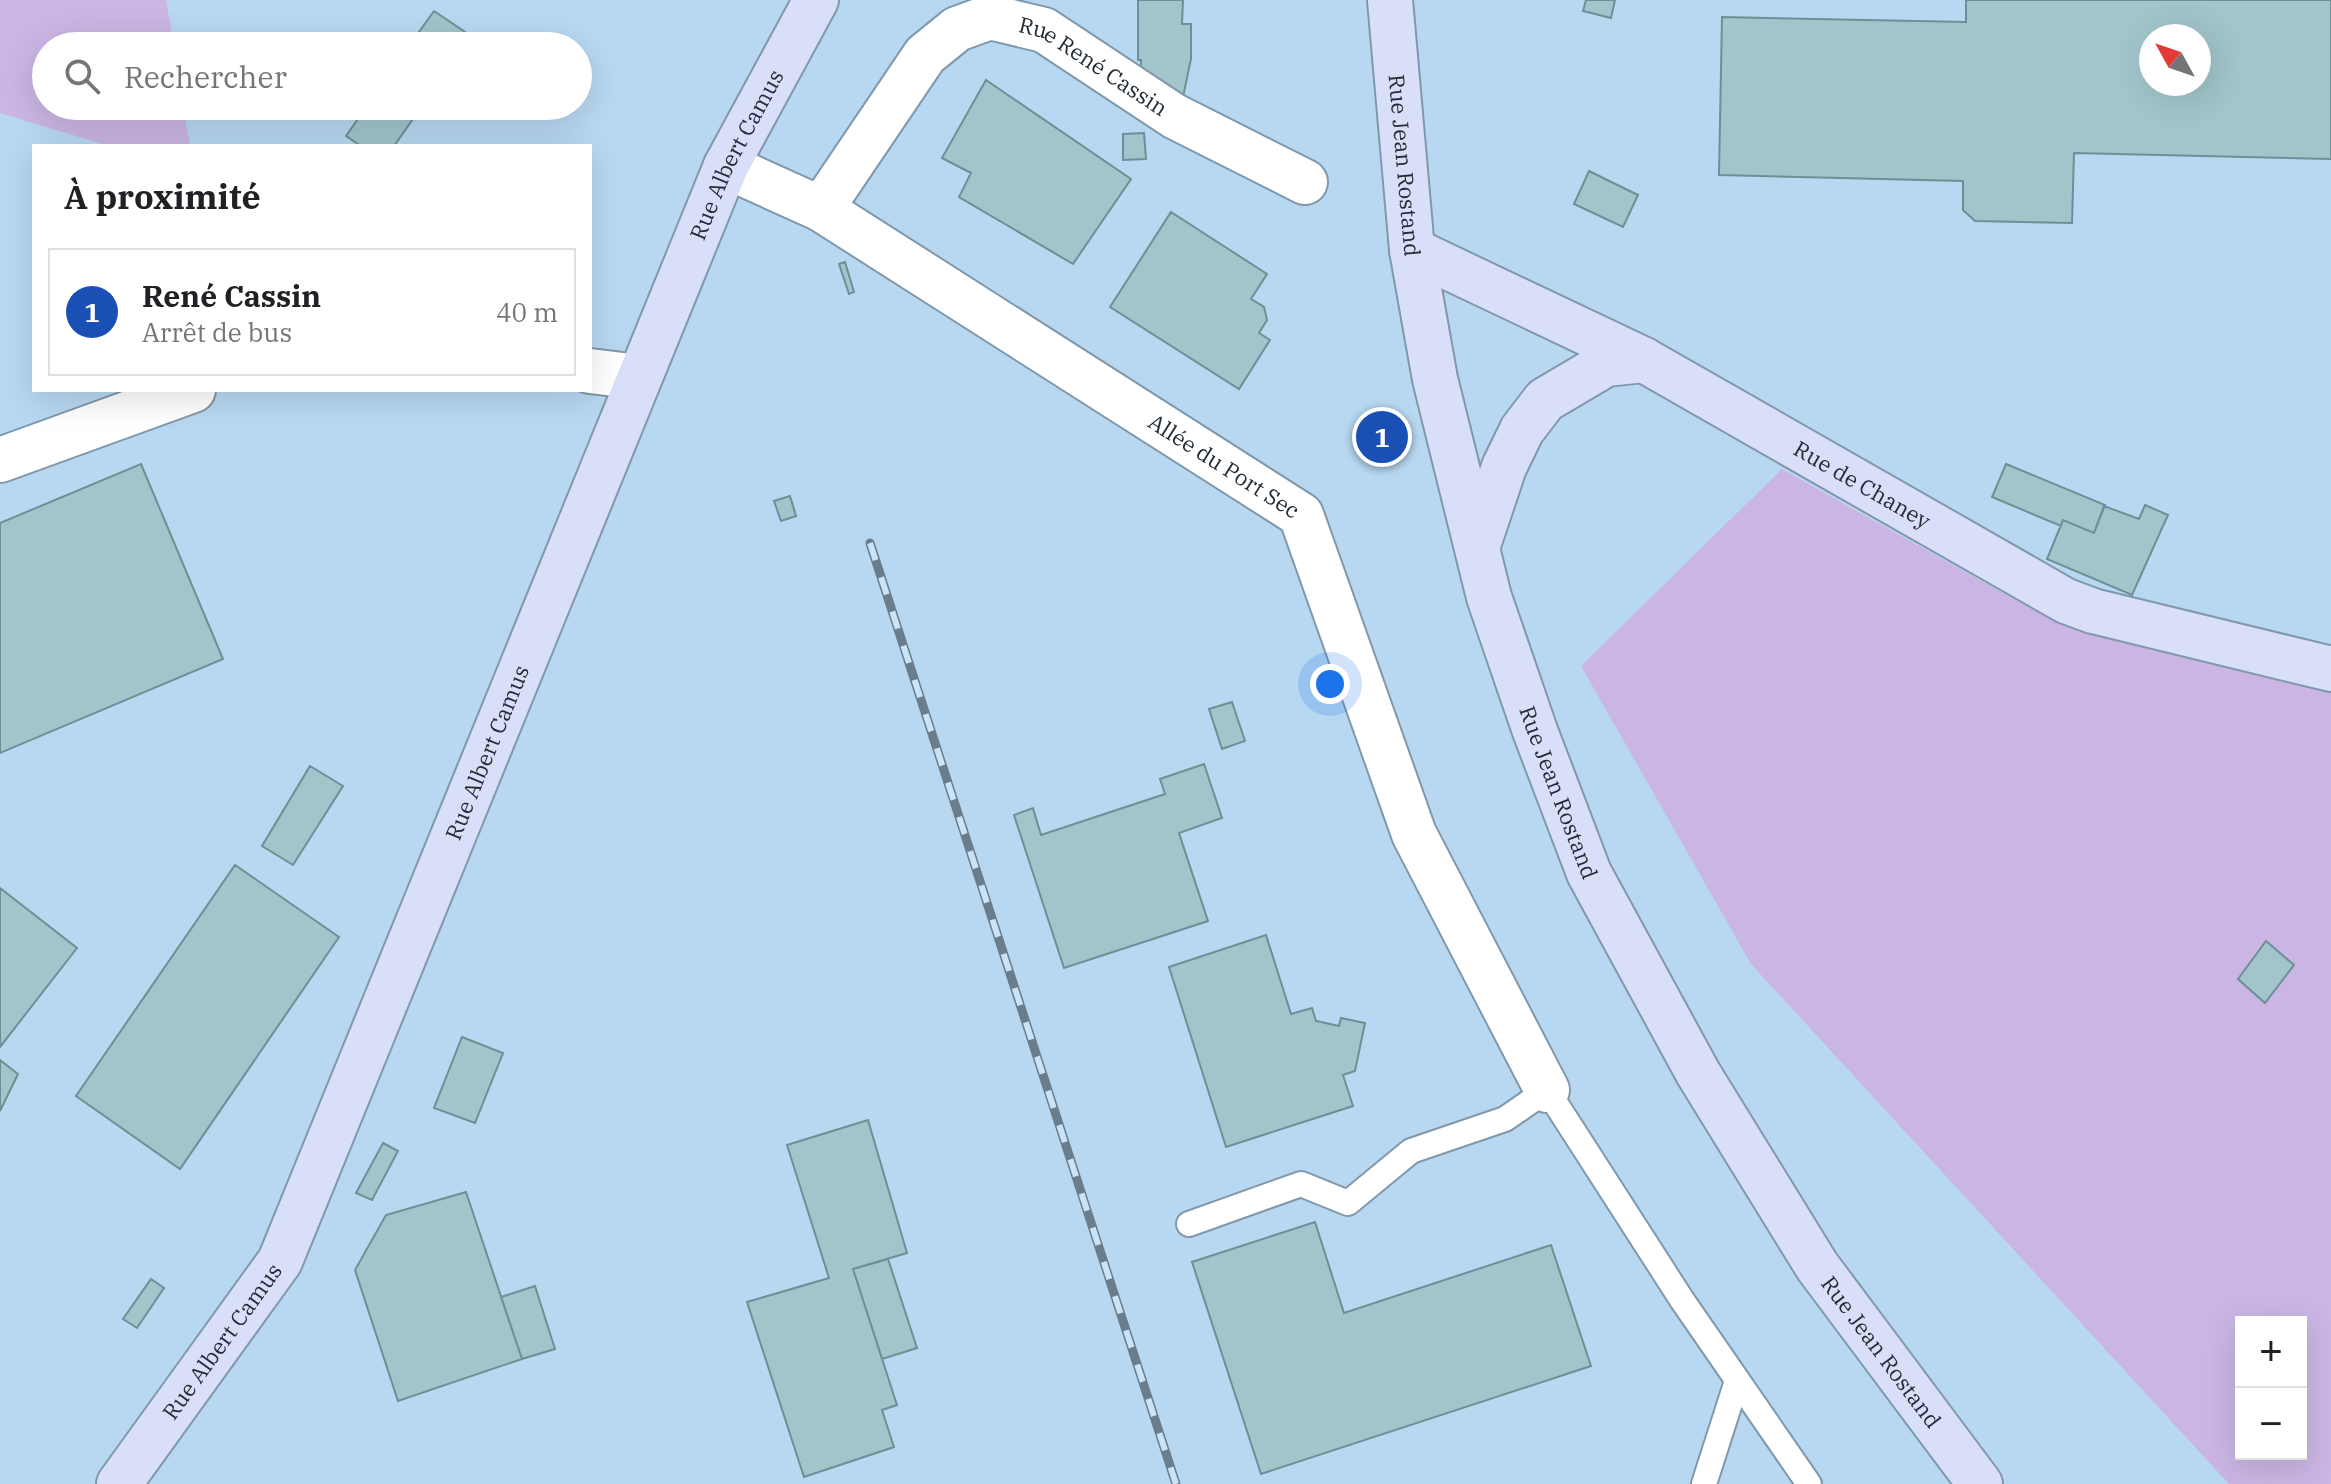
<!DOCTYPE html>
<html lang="fr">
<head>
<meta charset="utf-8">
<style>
	:root { --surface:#fff; --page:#f2f2f2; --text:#202124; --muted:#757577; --line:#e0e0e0; --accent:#8b6505 }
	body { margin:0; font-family:"IBM Plex Serif",serif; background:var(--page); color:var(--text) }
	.controls { position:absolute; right:24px; bottom:24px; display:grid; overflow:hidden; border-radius:0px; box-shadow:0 8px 32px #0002 }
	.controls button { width:72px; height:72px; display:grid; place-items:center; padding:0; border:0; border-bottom:2px solid var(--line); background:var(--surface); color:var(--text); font:40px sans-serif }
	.compass { position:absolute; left:2139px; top:24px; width:72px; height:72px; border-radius:50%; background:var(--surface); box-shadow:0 8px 32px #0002; rotate:310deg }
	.you { position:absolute; left:1330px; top:684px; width:28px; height:28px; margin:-20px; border:6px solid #fff; border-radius:50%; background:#1a73e8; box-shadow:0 0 0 12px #1a73e833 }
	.badge { display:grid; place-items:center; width:52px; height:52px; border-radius:50%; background:var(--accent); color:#fff; font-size:26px; font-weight:700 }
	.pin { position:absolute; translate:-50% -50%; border:4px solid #fff; box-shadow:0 2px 8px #0006 }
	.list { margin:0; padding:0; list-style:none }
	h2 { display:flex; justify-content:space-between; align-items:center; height:104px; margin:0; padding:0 32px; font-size:34px }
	h2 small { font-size:26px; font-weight:400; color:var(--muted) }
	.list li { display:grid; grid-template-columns:52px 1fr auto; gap:24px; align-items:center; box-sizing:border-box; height:128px; margin:0 16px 16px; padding:0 16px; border:2px solid var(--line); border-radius:0px }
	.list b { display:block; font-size:30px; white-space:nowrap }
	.list p { margin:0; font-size:26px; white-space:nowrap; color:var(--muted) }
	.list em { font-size:26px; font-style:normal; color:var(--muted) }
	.icon { flex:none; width:44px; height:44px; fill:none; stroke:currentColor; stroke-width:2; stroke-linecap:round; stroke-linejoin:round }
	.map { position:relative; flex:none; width:2331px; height:1484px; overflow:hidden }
	.search { position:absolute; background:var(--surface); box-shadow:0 8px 32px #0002; left:32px; top:32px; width:560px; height:88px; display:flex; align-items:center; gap:20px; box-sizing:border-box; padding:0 28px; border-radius:44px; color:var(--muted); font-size:30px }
	.panel { position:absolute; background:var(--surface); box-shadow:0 8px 32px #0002; left:32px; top:144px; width:560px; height:248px; border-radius:0px }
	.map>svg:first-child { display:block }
</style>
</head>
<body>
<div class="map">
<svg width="2331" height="1484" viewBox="0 0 2331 1484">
	<rect width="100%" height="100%" fill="#c9e3f8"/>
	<!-- built -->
	<path fill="#b8d8f1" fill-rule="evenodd" d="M0 0H2331V687L2048 618 1782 469 2239 1484H0ZM2151 36H2199V84H2151ZM46 46H578V106H46ZM34 146H590V390H34Z"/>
	<!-- green -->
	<path fill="#cab5e4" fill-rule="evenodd" d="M0 0H166L174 46H46V106H183L190 146H109L0 113Z
		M1782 469 2048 618 2331 687V1484H2229L1751 964 1581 666ZM2241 1322H2301V1454H2241Z"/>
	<!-- building -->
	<path fill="#a1c5cb" stroke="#6d8f95" stroke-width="2" fill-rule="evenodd" d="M1138 0H1183L1182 24H1191V59L1183 97 1141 71V60H1138Z
		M1586 0H1615L1611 18 1583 11Z
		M1966 0H2331V159L2074 153 2072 223 1975 221 1963 210V181L1719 175 1722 17 1966 22ZM2151 36H2199V84H2151Z
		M434 11 471 36 464 46H409Z
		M986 80 1131 179 1073 264 959 197 971 173 942 158Z
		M367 106H422L394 146H361L346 136Z
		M1144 133 1146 159 1123 160V134Z
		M1589 171 1638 195 1623 227 1574 204Z
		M1171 212 1267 274 1251 299 1264 307 1267 320 1259 333 1270 340 1239 389 1110 307Z
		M845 262 854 292 849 294 839 264Z
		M141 464 223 659 0 753V523Z
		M2006 464 2105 505 2094 533 2063 520 2061 526 1992 497Z
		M790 496 796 516 781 521 774 501Z
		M2145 505 2168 515 2132 595 2047 559 2063 520 2094 533 2104 506 2139 519Z
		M1232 702 1245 741 1222 749 1209 709Z
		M1204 764 1222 818 1179 833 1208 921 1064 968 1014 815 1033 808 1041 835 1165 794 1160 779Z
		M310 766 343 786 293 865 262 846Z
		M235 865 339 937 180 1169 76 1096Z
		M0 888 77 948 0 1047Z
		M1266 935 1291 1014 1312 1008 1316 1021 1339 1026 1341 1018 1365 1023 1355 1071 1343 1075 1353 1106 1226 1147 1169 967Z
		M2266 941 2294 965 2265 1003 2238 979Z
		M462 1037 503 1053 475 1123 434 1108Z
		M0 1060 18 1074 0 1111Z
		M868 1120 907 1253 853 1269 897 1405 882 1410 894 1447 804 1477 747 1302 829 1278 787 1145Z
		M383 1143 398 1151 372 1200 356 1193Z
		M466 1192 522 1359 398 1401 355 1270 386 1215Z
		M1315 1222 1344 1313 1551 1245 1591 1366 1261 1474 1192 1262Z
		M888 1259 917 1348 882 1359 853 1269Z
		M151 1279 164 1288 137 1328 123 1319Z
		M535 1286 555 1349 522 1359 501 1297Z"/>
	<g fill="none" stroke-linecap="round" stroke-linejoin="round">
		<!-- lane casing -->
		<g stroke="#8098ab" stroke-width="28">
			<path id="lane" d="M1189 1224 1301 1184 1348 1203 1411 1151 1505 1119 1547 1090 1682 1300 1809 1484
				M1704 1484 1737 1381"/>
		</g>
		<!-- street casing -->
		<g stroke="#8098ab" stroke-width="48">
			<g id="street">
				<path id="s1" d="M726 166 821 209 925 55 957 29 990 17 1044 30 1174 116 1305 182"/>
				<path id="s2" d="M821 209 1301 515 1414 834 1547 1090"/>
				<path d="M590 371 639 377"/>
				<path d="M0 460 193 390"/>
			</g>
		</g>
		<!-- secondary casing -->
		<g stroke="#8098ab" stroke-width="48">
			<g id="secondary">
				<path id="s3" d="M1390 0 1412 250 1435 379 1489 597 1535 731 1589 873 1698 1073 1817 1266 1980 1484"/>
				<path id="s4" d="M1412 250 1644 360 2066 601 2093 611 2331 669"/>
				<path d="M1478 545 1504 467 1522 430 1545 400 1606 364 1644 360"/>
				<path id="s5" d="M119 1484 280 1261 726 166 816 0"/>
			</g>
		</g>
		<!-- lane -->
		<use href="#lane" stroke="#fff" stroke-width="24"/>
		<!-- street -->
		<use href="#street" stroke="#fff" stroke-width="44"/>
		<!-- secondary -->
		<use href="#secondary" stroke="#d9dff9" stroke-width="44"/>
		<!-- rail casing -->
		<g stroke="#6b7c8a" stroke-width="9">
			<path id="rail" d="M870 543 1176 1484"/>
		</g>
		<!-- rail -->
		<use href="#rail" stroke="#c9e3f8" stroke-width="6" stroke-dasharray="18" stroke-linecap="butt"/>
	</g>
	<g text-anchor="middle" stroke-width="6" stroke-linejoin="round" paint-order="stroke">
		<!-- street labels -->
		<g font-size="22" fill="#232d35" stroke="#c9e3f8">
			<text dy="8" stroke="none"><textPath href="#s1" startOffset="482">Rue René Cassin</textPath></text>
			<text dy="8" stroke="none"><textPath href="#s5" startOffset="1472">Rue Albert Camus</textPath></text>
			<text dy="8" stroke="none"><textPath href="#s3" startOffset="166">Rue Jean Rostand</textPath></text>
			<text dy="8" stroke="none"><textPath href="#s2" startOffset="478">Allée du Port Sec</textPath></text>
			<text dy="8" stroke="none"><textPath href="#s4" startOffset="508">Rue de Chaney</textPath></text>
			<text dy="8" stroke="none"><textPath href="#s5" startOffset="824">Rue Albert Camus</textPath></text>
			<text dy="8" stroke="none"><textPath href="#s3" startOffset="814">Rue Jean Rostand</textPath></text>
			<text dy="8" stroke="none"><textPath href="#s5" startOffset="176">Rue Albert Camus</textPath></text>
			<text dy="8" stroke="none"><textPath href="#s3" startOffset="1462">Rue Jean Rostand</textPath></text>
		</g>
	</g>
</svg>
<div class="controls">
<button>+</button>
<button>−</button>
</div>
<svg class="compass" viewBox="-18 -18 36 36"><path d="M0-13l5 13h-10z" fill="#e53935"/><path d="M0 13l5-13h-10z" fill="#757577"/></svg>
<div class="you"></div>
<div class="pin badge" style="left:1382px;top:437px;background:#1a4fb4">1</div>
<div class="search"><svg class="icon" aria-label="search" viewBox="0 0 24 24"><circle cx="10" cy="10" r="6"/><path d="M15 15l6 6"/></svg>Rechercher</div>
<section class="panel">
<h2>À proximité<small></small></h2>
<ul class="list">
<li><span class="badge" style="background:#1a4fb4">1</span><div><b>René Cassin</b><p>Arrêt de bus</p></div><em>40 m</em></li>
</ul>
</section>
</div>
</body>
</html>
